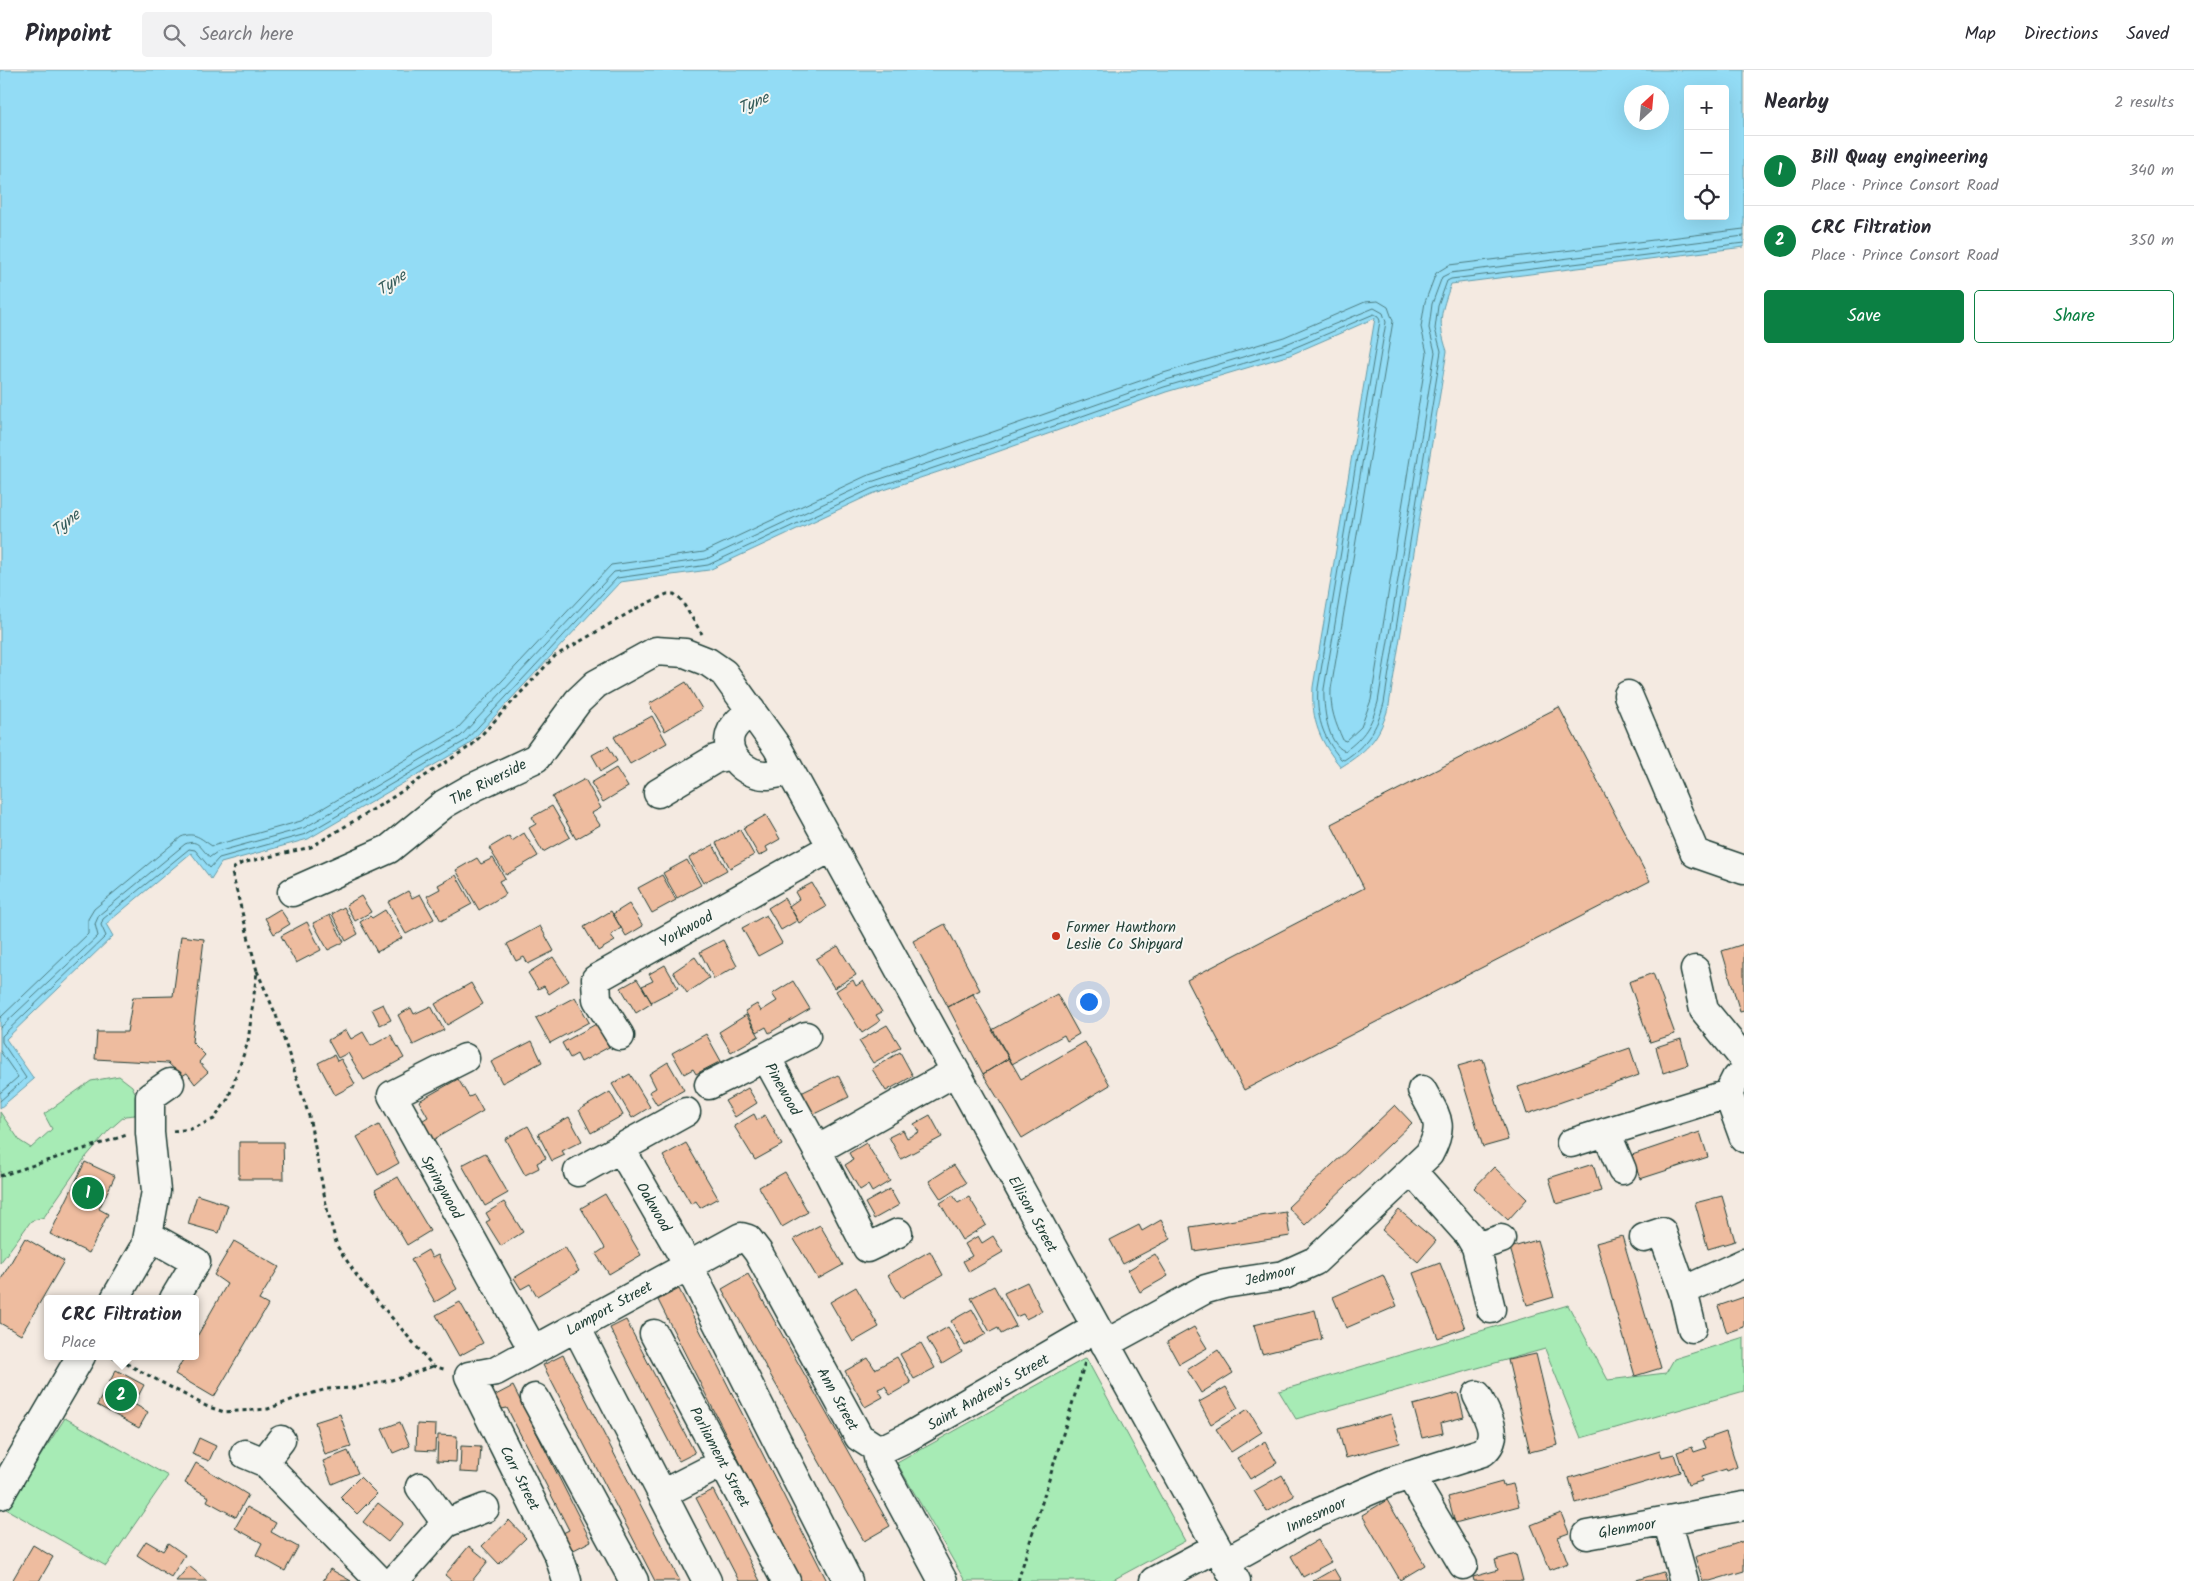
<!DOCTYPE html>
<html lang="en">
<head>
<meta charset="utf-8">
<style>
	:root { --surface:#fff; --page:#f2f2f3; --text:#2b2b33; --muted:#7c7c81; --line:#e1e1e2; --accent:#0b8043 }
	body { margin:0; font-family:Kalam,sans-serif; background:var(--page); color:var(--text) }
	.controls { position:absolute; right:15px; top:15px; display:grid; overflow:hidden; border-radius:5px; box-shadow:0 5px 20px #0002 }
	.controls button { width:45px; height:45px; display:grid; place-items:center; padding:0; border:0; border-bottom:1px solid var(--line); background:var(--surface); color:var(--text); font:25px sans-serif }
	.compass { position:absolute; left:1624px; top:15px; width:45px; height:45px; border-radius:50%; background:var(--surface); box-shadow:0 5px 20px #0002; rotate:26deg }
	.you { position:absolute; left:1088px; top:931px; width:18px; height:18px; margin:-12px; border:4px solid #fff; border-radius:50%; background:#1a73e8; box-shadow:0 0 0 8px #1a73e833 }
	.badge { display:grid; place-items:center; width:32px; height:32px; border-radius:50%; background:var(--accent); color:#fff; font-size:16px; font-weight:700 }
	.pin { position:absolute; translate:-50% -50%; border:2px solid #fff; box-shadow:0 1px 5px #0006 }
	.popup { position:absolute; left:44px; top:1225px; width:155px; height:65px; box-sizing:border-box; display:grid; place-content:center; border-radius:5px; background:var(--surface); filter:drop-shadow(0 1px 4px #0005); font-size:16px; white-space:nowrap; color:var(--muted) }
	.popup b { font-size:19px; color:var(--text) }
	.popup::after { content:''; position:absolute; left:50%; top:100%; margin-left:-10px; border:10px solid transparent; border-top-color:var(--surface) }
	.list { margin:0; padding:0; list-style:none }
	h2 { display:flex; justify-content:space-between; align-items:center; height:65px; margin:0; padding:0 20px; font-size:21px }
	h2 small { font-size:16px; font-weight:400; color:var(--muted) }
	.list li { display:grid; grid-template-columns:32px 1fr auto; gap:15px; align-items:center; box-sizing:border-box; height:70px; padding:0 20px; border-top:1px solid var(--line) }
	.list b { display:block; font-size:19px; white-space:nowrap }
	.list p { margin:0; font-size:16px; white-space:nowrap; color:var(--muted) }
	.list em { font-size:16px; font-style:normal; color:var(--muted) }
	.actions { display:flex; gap:10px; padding:15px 20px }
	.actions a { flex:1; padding:11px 0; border:1px solid var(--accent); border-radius:5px; text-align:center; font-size:18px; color:var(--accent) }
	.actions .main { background:var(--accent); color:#fff }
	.icon { flex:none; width:28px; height:28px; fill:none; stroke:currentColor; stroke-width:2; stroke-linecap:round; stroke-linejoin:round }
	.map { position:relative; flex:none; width:1744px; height:1511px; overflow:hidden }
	header { display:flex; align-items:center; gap:30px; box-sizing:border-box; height:70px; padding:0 25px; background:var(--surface); border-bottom:1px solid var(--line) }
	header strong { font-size:24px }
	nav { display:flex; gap:28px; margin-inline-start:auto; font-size:18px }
	.search { width:350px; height:45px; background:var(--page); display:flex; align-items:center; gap:12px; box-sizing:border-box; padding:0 18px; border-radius:5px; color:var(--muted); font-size:19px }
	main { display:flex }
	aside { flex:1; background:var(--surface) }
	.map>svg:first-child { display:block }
</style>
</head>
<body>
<header>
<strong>Pinpoint</strong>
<div class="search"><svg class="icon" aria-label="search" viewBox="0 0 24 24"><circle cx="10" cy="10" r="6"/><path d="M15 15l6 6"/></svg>Search here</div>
<nav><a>Map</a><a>Directions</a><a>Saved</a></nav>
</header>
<main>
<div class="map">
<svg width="1744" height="1511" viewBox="0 0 1744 1511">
	<rect width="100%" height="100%" fill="#f4eae1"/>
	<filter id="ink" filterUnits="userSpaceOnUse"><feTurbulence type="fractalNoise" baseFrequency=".02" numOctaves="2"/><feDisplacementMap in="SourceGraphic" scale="10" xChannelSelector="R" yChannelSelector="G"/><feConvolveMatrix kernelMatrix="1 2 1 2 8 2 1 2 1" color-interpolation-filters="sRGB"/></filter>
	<g filter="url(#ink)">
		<!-- green -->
		<path fill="#a7ebb5" stroke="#639474" d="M119 1006 132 1016 140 1033 135 1045 125 1046 109 1060 85 1088 44 1147 31 1151 0 1193V1042L20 1071 31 1078 52 1059 44 1044 91 1011Z
			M1568 1235 1608 1310 1666 1303 1674 1289 1744 1267V1321L1581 1368 1545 1279 1296 1349 1279 1321Z
			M1086 1288 1185 1471 1111 1511H965L897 1393Z
			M65 1348 168 1406 106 1496 6 1439Z"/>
		<!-- water -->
		<path fill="#93dcf5" stroke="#659ca8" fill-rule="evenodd" d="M0 0H1744V177L1451 214C1441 242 1437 252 1447 281L1389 635C1380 667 1370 679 1341 697 1320 672 1311 651 1313 617L1375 248 1290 285 1166 322 980 388 872 424 709 500 620 512 468 675 308 769 221 793 211 809 191 783 106 854 113 866 6 969 34 1009 0 1038ZM1688 19H1725V146H1688ZM1662 22V52H1632V22Z"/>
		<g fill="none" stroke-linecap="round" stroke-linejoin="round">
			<!-- shore -->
			<path stroke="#4d7d81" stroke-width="1" d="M0 948 88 864V849L94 839 181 767C195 761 201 769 212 776L301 751 456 660 611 495 704 482 866 406 1160 304 1284 267 1365 232 1378 231 1388 237 1393 251 1331 619C1330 639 1335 652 1343 670L1346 671 1361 657 1371 630 1427 283 1421 257 1425 232 1436 203 1449 195 1744 159
				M0 958 98 866 95 854 99 845 185 774C199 768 201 780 210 787L217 782 304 758 461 666 614 502 706 489 868 413 976 377 1163 311 1286 274 1374 238 1383 243 1386 252 1324 619C1323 635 1327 675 1345 681 1365 666 1371 656 1378 632L1435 282 1429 258 1432 234 1442 207 1450 203 1744 166
				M0 981 18 1007 0 1023
				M0 1031 26 1008 2 972V966L106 866 101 855 103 849 189 779 195 780 210 798 219 788 306 764 465 671 617 508 708 495 871 419 978 383 1164 317 1289 280 1374 244 1378 246 1380 251 1318 618C1316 646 1322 667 1341 689L1344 690C1367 675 1377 659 1384 633L1441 281 1435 259 1438 236 1447 211 1451 209 1744 173"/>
		</g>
		<!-- building -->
		<path fill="#eebc9f" stroke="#1f3d34" d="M686 612 702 639 665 661 649 634Z
			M1559 637 1650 811 1244 1020 1187 910 1364 818 1331 754Z
			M652 646 667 673 630 694 614 667Z
			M608 676 617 691 601 701 592 685Z
			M616 698 628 717 603 732 591 713Z
			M585 709 601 738 592 743 600 755 576 769 552 727Z
			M552 736 570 767 543 782 529 758 536 754 532 747Z
			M766 745 780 769 766 777 768 781 759 786 743 758Z
			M740 760 754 785 730 798 716 773Z
			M524 763 538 786 506 805 489 778 509 766 512 771Z
			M713 775 727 800 703 813 689 788Z
			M477 788 481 794 493 788 505 808 499 811 506 824 479 840 456 800Z
			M687 790 701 815 677 828 663 803Z
			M456 805 472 834 441 851 427 826 440 819 438 815Z
			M662 805 676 830 652 843 638 818Z
			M812 813 826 837 799 853 789 836 799 829 795 822Z
			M408 821 412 828 420 824 434 849 406 864 388 832Z
			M361 826 371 842 355 851 346 835Z
			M784 828 798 850 781 860 768 838Z
			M629 834 643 856 626 866 613 844Z
			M344 837 358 864 346 871 332 844Z
			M280 839 290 854 274 864 265 848Z
			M385 840 402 868 377 882 360 852 370 846 372 848Z
			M611 841 621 858 611 865 615 871 598 881 584 857Z
			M330 845 344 872 328 880 313 853Z
			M766 845 782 873 758 886 742 858Z
			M307 852 321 880 296 893 281 866Z
			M945 854 980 920 948 937 913 871Z
			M540 856 554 881 528 894 524 887 516 891 507 874Z
			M181 866 204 869 192 972 205 985 199 992 208 1002 195 1014 187 1003 182 1006 168 993 95 989 97 962H127L133 927 173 926Z
			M723 870 737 896 714 909 700 882Z
			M1744 874V941L1740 942 1722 881Z
			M838 876 856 905 834 918 816 889Z
			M553 887 569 911 549 924 544 916 538 919 528 903Z
			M695 887 709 908 687 923 673 902Z
			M665 895 678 918 651 932 642 916 653 911 649 904Z
			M1653 903 1675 964 1650 972 1629 912Z
			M637 909 652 933 636 943 621 918Z
			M853 910 856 916 863 911 882 942 876 945 880 951 862 963 836 921Z
			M793 911 810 939 769 963 766 957 757 962 745 941 757 934 761 941 777 931 772 924Z
			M471 913 483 934 447 955 435 934Z
			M973 924 1009 988 983 1004 948 937Z
			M1057 924 1079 964 1067 971 1064 965 1012 994 992 960Z
			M575 927 589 952 550 973 536 948Z
			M383 934 391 950 380 955 372 939Z
			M431 936 444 960 413 975 398 945 411 938 414 944Z
			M746 945 759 966 731 982 719 962Z
			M596 954 609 977 581 992 577 984 570 988 562 973Z
			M887 955 901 977 873 993 859 971Z
			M346 960 351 969 363 962 371 976 391 965 404 988 364 1010 348 983 338 988 328 970Z
			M706 964 721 991 696 1004 693 999 684 1004 672 983Z
			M1681 969 1688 995 1663 1003 1656 977Z
			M532 971 542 992 502 1013 491 992Z
			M1085 972 1110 1015 1022 1068 983 1004 1009 988 1021 1009Z
			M1630 978 1639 1005 1527 1044 1518 1017Z
			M900 982 913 1006 886 1021 872 999Z
			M334 985 337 991 341 989 355 1014 335 1025 318 993Z
			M1483 989 1508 1070 1483 1077 1458 996Z
			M668 992 684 1020 657 1035 649 1022 656 1018 649 1004Z
			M630 1004 650 1037 632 1048 612 1014Z
			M838 1005 849 1027 810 1046 799 1024Z
			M458 1009 469 1027 474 1025 483 1041 431 1071 420 1052 428 1047 419 1031Z
			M748 1018 757 1033 735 1047 725 1031Z
			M610 1022 623 1045 591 1063 579 1040Z
			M1395 1035 1412 1053 1305 1155 1288 1137Z
			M754 1044 757 1050 765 1045 782 1075 755 1090 734 1056Z
			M930 1045 942 1067 901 1089 889 1067 903 1060 907 1068 919 1062 914 1054Z
			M569 1047 582 1071 562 1081 565 1085 552 1091 538 1064Z
			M379 1055 399 1093 378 1105 357 1067Z
			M528 1056 546 1088 537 1093 539 1098 525 1105 505 1069Z
			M1700 1062 1708 1087 1640 1109 1632 1085Z
			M239 1072H283L284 1109H239Z
			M686 1073 718 1128 700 1138 696 1131 691 1134 663 1086Z
			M866 1073 890 1111 872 1122 868 1115 860 1120 845 1095 853 1090 849 1083Z
			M485 1083 508 1123 485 1136 462 1095Z
			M85 1092 115 1106 99 1139 108 1144 89 1183 50 1164Z
			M1593 1094 1601 1121 1557 1134 1549 1108Z
			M954 1095 966 1113 941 1129 929 1111Z
			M1494 1097 1527 1129 1508 1150 1474 1118Z
			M785 1102 808 1142 782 1157 759 1117Z
			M398 1107 430 1161 407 1175 375 1120Z
			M890 1119 899 1135 874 1149 865 1133Z
			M605 1124 641 1185 609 1204 596 1184 605 1178 581 1138Z
			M197 1125 228 1135 219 1163 188 1154Z
			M953 1125 958 1133 969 1127 986 1155 962 1170 940 1133Z
			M1722 1126 1735 1171 1708 1179 1695 1133Z
			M504 1132 523 1162 501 1176 486 1152 490 1150 486 1143Z
			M1399 1140 1436 1171 1418 1192 1382 1160Z
			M1286 1142 1290 1166 1194 1181 1190 1157Z
			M1161 1150 1171 1169 1123 1194 1110 1170 1139 1155 1142 1161Z
			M820 1155 843 1195 818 1209 794 1169Z
			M978 1166 982 1173 993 1166 1003 1182 969 1202 963 1191 972 1186 965 1174Z
			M1622 1166 1661 1298 1635 1306 1596 1173Z
			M25 1168 64 1191 21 1265 0 1253V1211Z
			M1537 1170 1554 1227 1527 1235 1510 1178Z
			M234 1171 279 1197 259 1230 268 1235 214 1327 175 1304 185 1286H195V1270L227 1214 214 1205Z
			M565 1177 579 1201 537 1226 530 1214 521 1219 514 1208Z
			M428 1180 432 1188 438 1185 457 1219 435 1232 411 1190Z
			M930 1181 943 1205 902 1228 888 1205Z
			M1155 1184 1168 1206 1140 1222 1128 1200Z
			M1440 1193 1465 1258 1438 1268 1413 1203Z
			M748 1204 890 1456 864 1471 722 1219Z
			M1383 1205 1397 1236 1346 1258 1333 1227Z
			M1027 1212 1042 1241 1026 1249 1023 1244 1016 1247 1004 1223Z
			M994 1216 1016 1256 1001 1264 998 1258 990 1262 971 1228Z
			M856 1217 879 1257 853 1272 830 1232Z
			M679 1219 827 1511H800L658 1230Z
			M1744 1227V1257L1727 1263 1718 1236Z
			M460 1232 483 1273 459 1286 436 1245Z
			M972 1239 986 1264 965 1276 951 1251Z
			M1315 1240 1322 1269 1262 1284 1254 1255Z
			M626 1250 695 1383 679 1391 610 1258Z
			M948 1257 962 1282 942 1294 927 1269Z
			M1194 1257 1207 1278 1179 1294 1167 1272Z
			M921 1273 935 1298 914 1309 900 1284Z
			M1218 1280 1233 1303 1201 1323 1187 1300Z
			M1536 1284 1558 1375 1530 1382 1508 1290Z
			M563 1285 680 1511H655L543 1295Z
			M897 1287 911 1313 890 1325 885 1316 878 1319 883 1327 865 1337 845 1301 868 1288 875 1299Z
			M116 1300 144 1315 134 1334 148 1342 139 1358 97 1335Z
			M513 1316 591 1471 568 1483 559 1465 569 1460 507 1338 496 1340 490 1328Z
			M1226 1317 1238 1338 1211 1354 1199 1332Z
			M1458 1323 1464 1347 1441 1353 1443 1363 1422 1368 1413 1335Z
			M1248 1339 1262 1362 1231 1382 1216 1359Z
			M340 1344 351 1377 325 1385 315 1352Z
			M1391 1344 1400 1373 1346 1388 1338 1359Z
			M400 1352 410 1376 393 1383 382 1359Z
			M417 1354 436 1355 435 1381 416 1380Z
			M1726 1362 1737 1397 1727 1401 1726 1399 1701 1407 1702 1411 1688 1415 1677 1382 1692 1377 1694 1382 1706 1378 1703 1370Z
			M438 1365 457 1366 456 1392 437 1391Z
			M199 1368 216 1376 209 1391 192 1384Z
			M1265 1372 1277 1393 1250 1409 1237 1388Z
			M461 1376 481 1377 479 1403 460 1402Z
			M348 1381 358 1403 332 1414 323 1391Z
			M1660 1381 1662 1387 1674 1384 1680 1402 1576 1433 1569 1408Z
			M196 1393 248 1425 236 1447 207 1431 209 1427 185 1413Z
			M1282 1405 1294 1426 1267 1442 1254 1421Z
			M360 1407 377 1424 357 1444 340 1427Z
			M1502 1412 1503 1416 1513 1414 1519 1436 1455 1453 1448 1427Z
			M713 1420 760 1511H739L696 1428Z
			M1387 1430 1425 1495 1400 1510 1362 1445Z
			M378 1433 403 1453 388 1472 363 1452Z
			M247 1437 276 1453 271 1462 298 1477 285 1501 256 1485 262 1473 235 1458Z
			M1561 1443 1569 1463 1558 1467 1568 1493 1550 1500 1531 1455Z
			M509 1450 526 1468 499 1494 482 1476Z
			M1318 1470 1331 1492 1303 1507 1291 1486Z
			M146 1471 163 1481 168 1473 185 1485 171 1507 137 1485Z
			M1744 1471V1501L1710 1511H1703L1695 1487Z
			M33 1475 53 1487 39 1511H12Z
			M469 1476 488 1491 472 1511H452L445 1505Z
			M1516 1484 1523 1511H1474L1473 1507 1498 1500 1495 1490Z
			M189 1496 207 1511H176Z
			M330 1499 351 1511H323Z
			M1334 1499 1341 1511H1313Z
			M1663 1502 1666 1511H1633Z"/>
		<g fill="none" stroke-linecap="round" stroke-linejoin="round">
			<!-- minor casing -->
			<g stroke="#1f3d34" stroke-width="31">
				<path id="minor" d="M1628 625 1695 783 1744 800
					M751 640C744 646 737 652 732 660 722 680 739 699 758 704 768 707 779 703 789 701
					M658 723 715 689 731 685
					M292 822 389 779 444 734 472 718 536 688 578 631 596 614 656 581 685 583 708 592 724 603 777 677 1236 1511
					M1695 900 1704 940 1744 989
					M620 966 597 929 596 909 832 777
					M766 987 806 966
					M465 988 392 1025 533 1280
					M1736 1008 1728 1024 1744 1068
					M709 1015 766 987 817 1080 955 1002
					M1606 1062 1622 1100
					M1571 1073 1728 1024
					M621 1079 688 1195 848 1511
					M817 1080 867 1178 898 1163
					M1412 1101 1469 1165 1476 1177 1491 1239
					M578 1102 686 1042
					M148 1165 196 1192 174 1229
					M1644 1168 1662 1162 1683 1221 1744 1193
					M1476 1177 1501 1169
					M1683 1221 1692 1258
					M115 1229 146 1176 156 1121 150 1063V1027L170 1013
					M576 1257 707 1511
					M654 1264 786 1511
					M1105 1274 1206 1219 1224 1214 1284 1205 1315 1191 1429 1084C1445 1054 1437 1048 1422 1020
					M535 1328 634 1511
					M876 1378 889 1376 908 1367 1096 1258
					M876 1378 879 1392 943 1511
					M245 1384 264 1392 380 1511
					M264 1392 281 1370
					M1410 1405 1463 1495
					M420 1417 446 1453
					M662 1424 707 1401
					M0 1425 81 1286
					M1667 1450 1684 1511
					M1587 1465 1744 1436
					M1225 1492 1301 1450 1392 1411 1483 1382C1502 1366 1486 1344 1477 1325
					M394 1511 446 1453 485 1438
					M567 1511 559 1486 469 1306 496 1301 741 1167 748 1169 758 1182 859 1367 876 1378
					M1154 1511 1217 1477"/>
			</g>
			<!-- path -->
			<path stroke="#1f3d34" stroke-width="3" stroke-dasharray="4 4" stroke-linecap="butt" d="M257 901 276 945 309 1046 327 1139 337 1176 359 1209 433 1296 447 1300
				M173 1061 191 1059 214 1049 228 1029 248 972 257 901 232 803 234 798 242 793 311 777 387 731 472 675 555 586 639 537 667 524H674L681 530 702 564
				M0 1106 127 1065
				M112 1286 206 1336 224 1342 268 1339 299 1327 327 1319 355 1318 400 1308 433 1296
				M1018 1511 1085 1292"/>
			<!-- minor -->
			<use href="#minor" stroke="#f6f6f2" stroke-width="28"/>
		</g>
	</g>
	<!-- markers -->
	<circle fill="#c8321e" stroke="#f6f6f2" stroke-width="2" cx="1056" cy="866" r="5"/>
	<g text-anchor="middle" stroke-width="4" stroke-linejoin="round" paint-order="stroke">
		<!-- street labels -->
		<g font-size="15" fill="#1f3d34" stroke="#f6f6f2">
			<text transform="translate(488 712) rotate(-27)" y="5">The Riverside</text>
			<text transform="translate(686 859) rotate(-29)" y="5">Yorkwood</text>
			<text transform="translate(783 1019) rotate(61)" y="5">Pinewood</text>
			<text transform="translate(442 1117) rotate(61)" y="5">Springwood</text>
			<text transform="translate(654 1137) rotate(60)" y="5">Oakwood</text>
			<text transform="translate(1033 1144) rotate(61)" y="5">Ellison Street</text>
			<text transform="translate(1270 1205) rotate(-13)" y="5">Jedmoor</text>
			<text transform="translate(609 1238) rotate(-29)" y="5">Lamport Street</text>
			<text transform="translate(988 1322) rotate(-30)" y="5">Saint Andrew's Street</text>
			<text transform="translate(838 1329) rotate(61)" y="5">Ann Street</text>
			<text transform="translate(720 1387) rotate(62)" y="5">Parliament Street</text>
			<text transform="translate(520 1408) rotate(63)" y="5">Carr Street</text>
			<text transform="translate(1316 1445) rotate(-25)" y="5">Innesmoor</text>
			<text transform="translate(1627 1458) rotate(-10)" y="5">Glenmoor</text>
		</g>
		<!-- poi labels -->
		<g font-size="15" fill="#1f3d34" stroke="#f6f6f2" text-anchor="start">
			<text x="1066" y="862">Former Hawthorn<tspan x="1066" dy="17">Leslie Co Shipyard</tspan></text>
		</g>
		<!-- water labels -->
		<g font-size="16" font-style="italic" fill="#365d5b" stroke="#f6f6f2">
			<text transform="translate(753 32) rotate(-23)" y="6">Tyne</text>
			<text transform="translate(391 212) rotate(-34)" y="6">Tyne</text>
			<text transform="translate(65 452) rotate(-39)" y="6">Tyne</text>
		</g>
	</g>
</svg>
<div class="controls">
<button>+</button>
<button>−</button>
<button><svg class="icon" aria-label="locate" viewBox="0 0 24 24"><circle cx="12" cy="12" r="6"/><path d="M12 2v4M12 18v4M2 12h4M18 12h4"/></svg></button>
</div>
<svg class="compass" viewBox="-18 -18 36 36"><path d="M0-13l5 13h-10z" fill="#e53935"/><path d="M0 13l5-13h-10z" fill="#7c7c81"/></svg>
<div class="you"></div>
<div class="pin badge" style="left:88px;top:1123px">1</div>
<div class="pin badge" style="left:121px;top:1325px">2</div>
<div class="popup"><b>CRC Filtration</b>Place</div>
</div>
<aside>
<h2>Nearby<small>2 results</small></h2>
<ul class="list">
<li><span class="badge">1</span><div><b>Bill Quay engineering</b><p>Place · Prince Consort Road</p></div><em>340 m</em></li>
<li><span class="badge">2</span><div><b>CRC Filtration</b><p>Place · Prince Consort Road</p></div><em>350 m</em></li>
</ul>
<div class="actions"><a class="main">Save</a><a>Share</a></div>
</aside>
</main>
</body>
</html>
